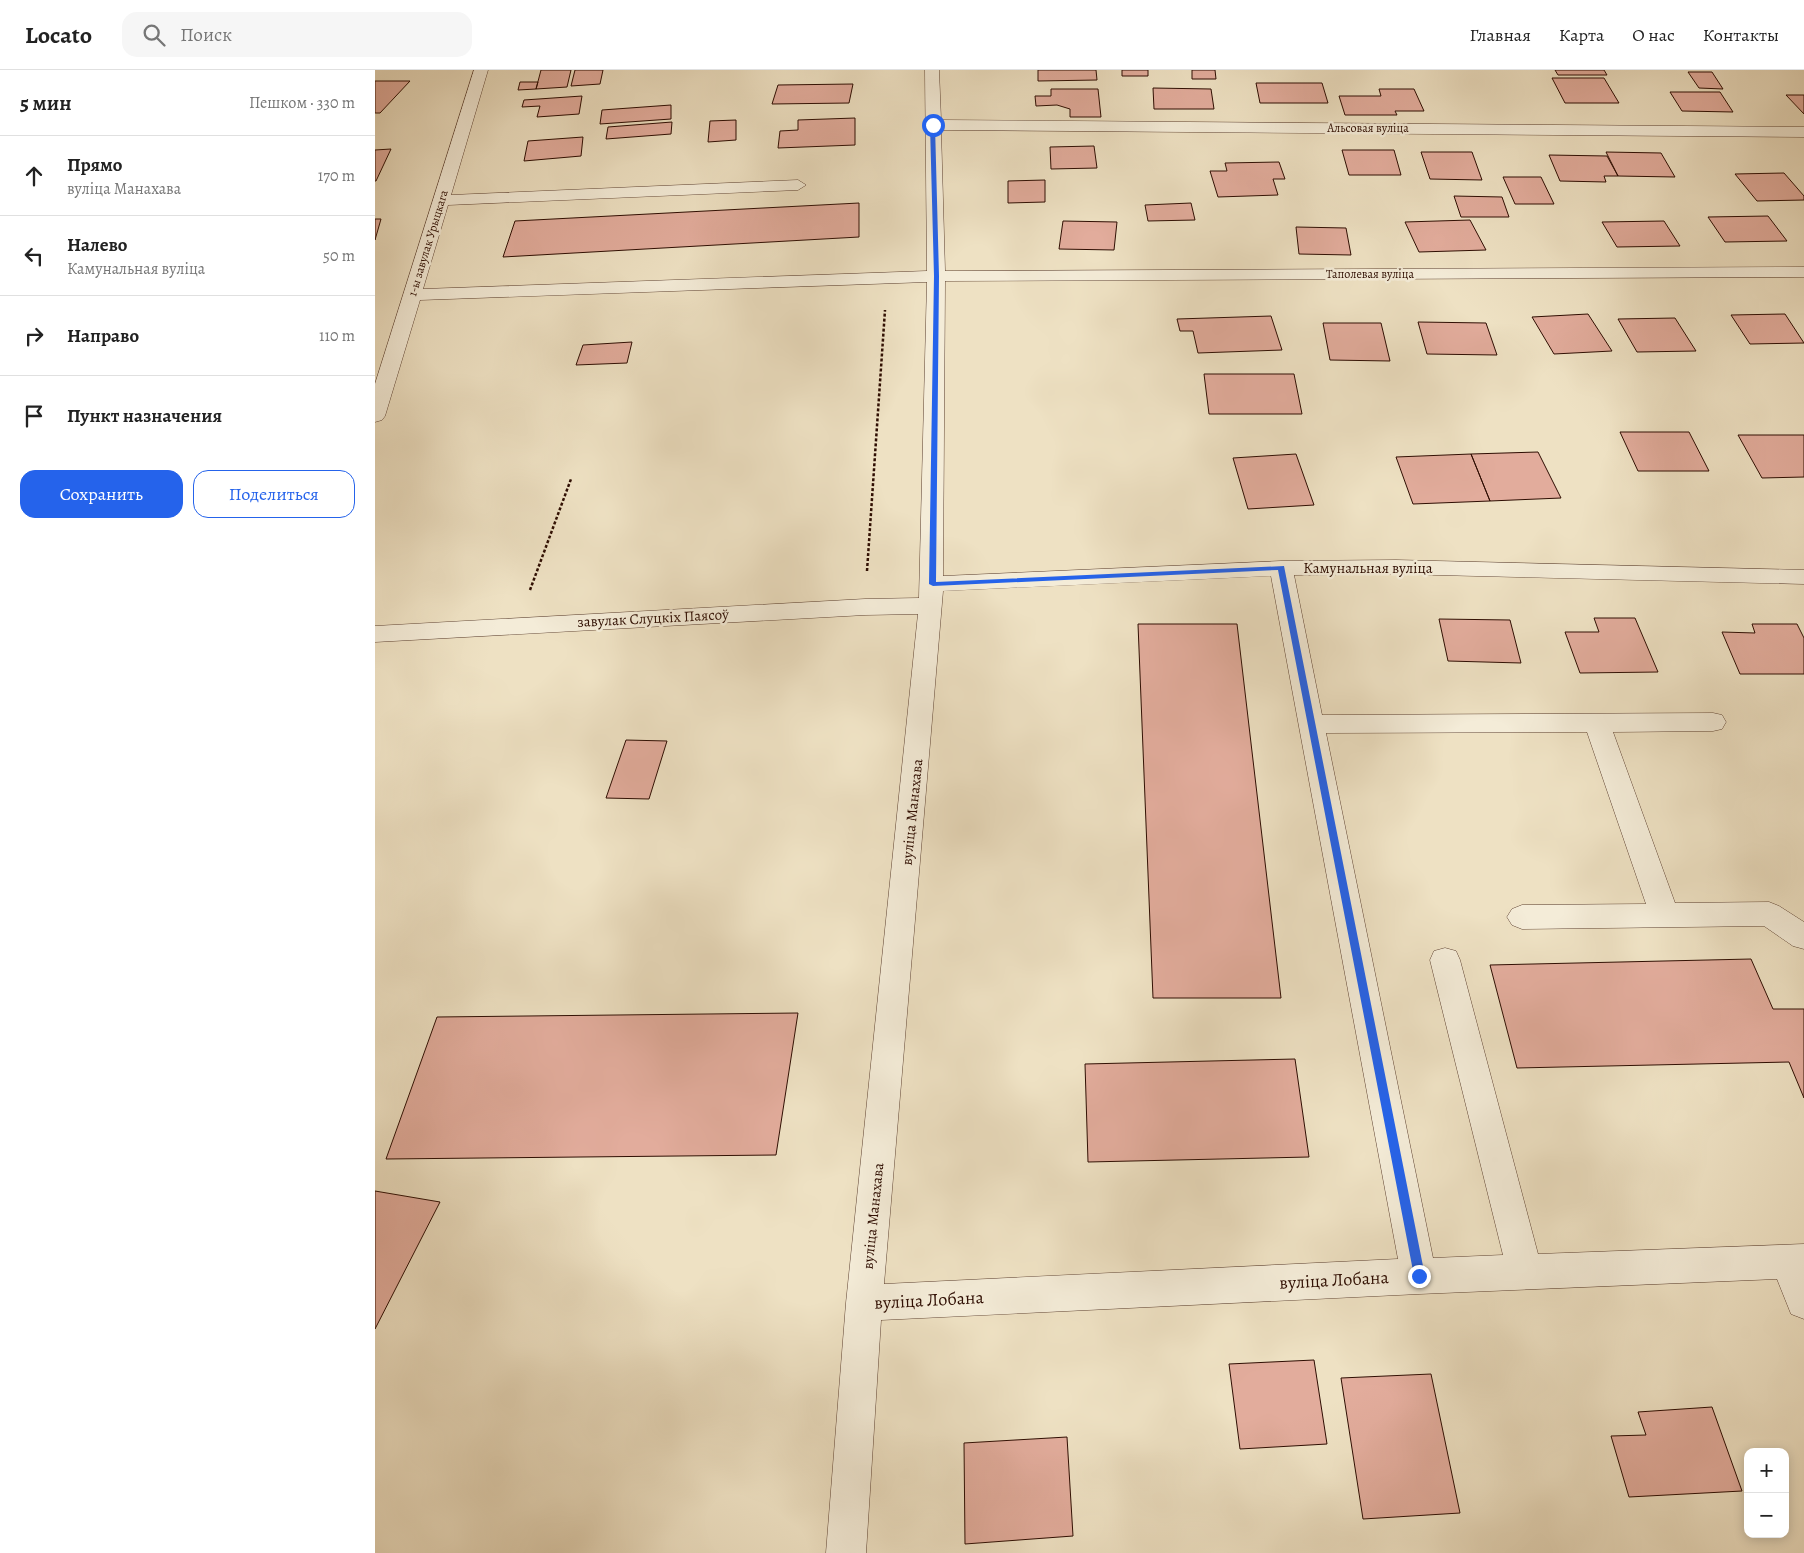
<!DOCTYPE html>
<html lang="ru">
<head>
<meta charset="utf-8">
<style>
	:root { --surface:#fff; --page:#f6f6f6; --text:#222; --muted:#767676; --line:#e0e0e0; --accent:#2563eb }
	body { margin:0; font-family:Alegreya,serif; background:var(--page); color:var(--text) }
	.controls { position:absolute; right:15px; bottom:15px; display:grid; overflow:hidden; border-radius:10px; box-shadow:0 2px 12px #0003 }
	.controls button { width:45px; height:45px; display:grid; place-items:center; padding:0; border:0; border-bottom:1px solid var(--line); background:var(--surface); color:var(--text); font:25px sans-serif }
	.stop { position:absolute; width:15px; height:15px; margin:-11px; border:4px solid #2563eb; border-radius:50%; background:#fff }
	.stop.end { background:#2563eb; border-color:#fff; box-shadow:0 1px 5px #0008 }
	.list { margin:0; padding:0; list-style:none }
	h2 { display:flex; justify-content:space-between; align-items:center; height:65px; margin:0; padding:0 20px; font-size:21px }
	h2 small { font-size:16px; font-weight:400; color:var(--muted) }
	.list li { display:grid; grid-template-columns:32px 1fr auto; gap:15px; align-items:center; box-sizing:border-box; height:80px; padding:0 20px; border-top:1px solid var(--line) }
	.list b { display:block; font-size:19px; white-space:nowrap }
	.list p { margin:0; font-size:16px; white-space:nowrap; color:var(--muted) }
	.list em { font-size:16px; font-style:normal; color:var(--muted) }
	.actions { display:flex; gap:10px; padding:15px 20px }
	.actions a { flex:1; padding:11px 0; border:1px solid var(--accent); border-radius:15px; text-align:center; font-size:18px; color:var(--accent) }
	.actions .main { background:var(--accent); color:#fff }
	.icon { flex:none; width:28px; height:28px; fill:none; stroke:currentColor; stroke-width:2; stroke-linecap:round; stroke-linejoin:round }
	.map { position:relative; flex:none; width:1429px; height:1483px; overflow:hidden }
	header { display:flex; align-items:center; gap:30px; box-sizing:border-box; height:70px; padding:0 25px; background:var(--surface); border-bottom:1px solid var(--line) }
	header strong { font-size:24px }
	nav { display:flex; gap:28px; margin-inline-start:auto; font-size:18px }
	.search { width:350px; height:45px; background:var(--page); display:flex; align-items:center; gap:12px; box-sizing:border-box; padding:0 18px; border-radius:15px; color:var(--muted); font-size:19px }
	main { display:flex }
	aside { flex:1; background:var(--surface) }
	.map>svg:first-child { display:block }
</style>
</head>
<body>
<header>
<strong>Locato</strong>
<div class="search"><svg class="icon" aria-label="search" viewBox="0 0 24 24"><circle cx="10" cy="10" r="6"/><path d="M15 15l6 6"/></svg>Поиск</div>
<nav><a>Главная</a><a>Карта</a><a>О нас</a><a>Контакты</a></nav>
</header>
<main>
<aside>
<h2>5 мин<small>Пешком · 330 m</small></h2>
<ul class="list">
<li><svg class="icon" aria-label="ahead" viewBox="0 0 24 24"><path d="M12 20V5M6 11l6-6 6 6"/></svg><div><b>Прямо</b><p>вуліца Манахава</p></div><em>170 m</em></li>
<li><svg class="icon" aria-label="left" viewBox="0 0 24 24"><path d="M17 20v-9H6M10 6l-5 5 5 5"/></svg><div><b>Налево</b><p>Камунальная вуліца</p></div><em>50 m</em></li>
<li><svg class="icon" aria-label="right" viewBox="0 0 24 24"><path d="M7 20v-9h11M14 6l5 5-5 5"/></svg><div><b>Направо</b></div><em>110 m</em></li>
<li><svg class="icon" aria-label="arrive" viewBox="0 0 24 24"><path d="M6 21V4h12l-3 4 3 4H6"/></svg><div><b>Пункт назначения</b></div></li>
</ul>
<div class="actions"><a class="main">Сохранить</a><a>Поделиться</a></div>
</aside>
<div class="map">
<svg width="1429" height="1483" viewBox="0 0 1429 1483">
	<rect width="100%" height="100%" fill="#eee1c3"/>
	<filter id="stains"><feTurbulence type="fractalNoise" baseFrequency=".004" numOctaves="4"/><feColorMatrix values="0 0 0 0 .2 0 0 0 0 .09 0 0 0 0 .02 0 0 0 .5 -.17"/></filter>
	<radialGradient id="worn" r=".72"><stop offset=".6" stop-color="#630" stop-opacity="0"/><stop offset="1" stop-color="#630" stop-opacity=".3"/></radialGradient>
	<!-- building -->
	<path fill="#e2ac9c" stroke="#2e0d02" d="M166 0H196L192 17 161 19Z
		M200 0H228L225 14 196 16Z
		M663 0H721L722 10 663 11Z
		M747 0H773V6H747Z
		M817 0H840L841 9H817Z
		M1180 0H1229L1232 5H1183Z
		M1313 2H1337L1348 19 1324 18Z
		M1177 8H1229L1244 33H1190Z
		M0 11H35L5 43H0Z
		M145 12H163L161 19 143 20Z
		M881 13H947L953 33H885Z
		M478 14 474 33 397 34 403 15Z
		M778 18 836 19 839 39H779Z
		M676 19H723L726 47H695V39L682 35 661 36 660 26H676Z
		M1004 19H1039L1049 41H1020L1022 45H970L964 26H1006Z
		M1295 22H1345L1358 42 1307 41Z
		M1411 25H1429V44Z
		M207 26 204 44 162 47 165 36 147 37 149 30Z
		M296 35V49L225 54 227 40Z
		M480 48V75L403 78 405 61 423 60V50Z
		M361 50V70L333 72 335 51Z
		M297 52 296 64 231 69 233 57Z
		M208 67 206 86 149 91 153 71Z
		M719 76 722 98 676 99 675 77Z
		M16 79 1 111H0V80Z
		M967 80H1019L1026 105H974Z
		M1046 82H1097L1107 110 1055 109Z
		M1231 82 1286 83 1300 107 1243 106Z
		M1174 85 1232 86 1243 106H1229L1231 112 1185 111Z
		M904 92 910 109H898L903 125 843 127 835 101H852L850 93Z
		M1409 103 1429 126V130L1382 131 1360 104Z
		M1128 107H1166L1179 134H1140Z
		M670 110V132L633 133V111Z
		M1079 126 1127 127 1134 147H1086Z
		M484 133V167L128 187 140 151Z
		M816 133 820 150 773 151 770 135Z
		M1393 146 1412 171 1350 172 1333 147Z
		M0 149H6L0 170Z
		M1095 150 1111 180 1044 182 1030 152Z
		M688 151 742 152 739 180 684 179Z
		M1289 151 1305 176 1242 177 1227 152Z
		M921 157 971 158 976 185 924 184Z
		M1213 244 1237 281 1179 284 1157 247Z
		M1410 244 1429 273 1375 274 1356 245Z
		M896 246 907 280 823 283 818 261H805L802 249Z
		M1300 248 1321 281 1262 282 1243 249Z
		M1043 252 1111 253 1122 285 1052 284Z
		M948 253H1006L1015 291 955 290Z
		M257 272 252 293 201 295 208 275Z
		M829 304H919L927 344H834Z
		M1245 362H1314L1334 401H1263Z
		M1363 365H1429V407L1387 408Z
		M1163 382 1186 428 1115 431 1096 384Z
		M921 384 939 435 873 439 858 388Z
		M1096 384 1115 431 1038 434 1021 387Z
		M1219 548H1260L1283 602 1205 603 1190 562H1224Z
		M1064 549 1135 550 1146 593 1073 591Z
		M763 554H862L906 928H778Z
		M1377 554H1422L1429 568V604H1365L1347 562 1380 563Z
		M251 670 292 671 274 729 231 728Z
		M1376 889 1398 939H1429V1028L1414 992 1142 998 1115 895Z
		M423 943 401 1085 11 1089 62 947Z
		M920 989 934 1087 713 1092 710 994Z
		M0 1121 65 1132 0 1259Z
		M939 1290 952 1374 865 1379 854 1294Z
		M1056 1304 1085 1443 988 1449 966 1308Z
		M1337 1337 1367 1421 1254 1427 1236 1366 1271 1365 1263 1342Z
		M692 1367 698 1466 590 1474 589 1373Z"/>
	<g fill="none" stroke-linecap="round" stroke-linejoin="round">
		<!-- minor casing -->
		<g stroke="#5e4232" stroke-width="1">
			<path id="minor" d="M99 0H113L76 125 423 110 431 115 423 120 73 135 48 219 552 201 550 0H564L566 50 1429 57V67L566 60 570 201 1429 197V207L570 211 568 506 906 491 1021 490 1429 500V514L1021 504 919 505 947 645 1338 643 1347 645 1351 652 1347 659 1338 661 1238 662 1300 833 1394 832 1404 836 1429 852V879L1418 876 1389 856 1147 859 1137 855 1132 847 1137 839 1147 835 1271 834 1212 662 951 663 1058 1188 1128 1185 1055 890 1059 881 1070 878 1081 881 1085 890 1163 1184 1429 1174V1249L1416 1244 1402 1209 1044 1224 506 1250 491 1483H451L471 1233 543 544 490 545 0 572V556L490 529 544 528 552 212 45 230 10 346 7 350 0 352V314ZM896 506 1023 1189 509 1214 568 521Z"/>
		</g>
		<!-- path -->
		<path stroke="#2e0d02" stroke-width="2.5" stroke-dasharray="3 2" stroke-linecap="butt" d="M492 501 510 240
			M155 520 196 409"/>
		<!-- minor -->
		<use href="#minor" fill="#f4ecd8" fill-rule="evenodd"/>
	</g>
	<!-- route -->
	<path fill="#2563eb" d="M558 53 560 55 564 206 561 512 909 496 1050 1206 1048 1210 1044 1211 1039 1206 903 500 558 516 554 514 559 206 555 55Z"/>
	<g text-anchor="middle" stroke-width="5" stroke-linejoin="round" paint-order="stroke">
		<!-- far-street labels -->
		<g font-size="12" fill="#2e0d02" stroke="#f4ecd8">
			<text x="993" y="62">Альсовая вуліца</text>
			<text transform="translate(53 173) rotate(-73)" y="4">1-ы завулак Урыцкага</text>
			<text x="995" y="208">Таполевая вуліца</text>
		</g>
		<!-- street labels -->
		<g font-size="15" fill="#2e0d02" stroke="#f4ecd8">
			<text x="993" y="503">Камунальная вуліца</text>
			<text transform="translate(278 548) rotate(-3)" y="5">завулак Слуцкіх Паясоў</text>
			<text transform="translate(537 742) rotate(-84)" y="5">вуліца Манахава</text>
			<text transform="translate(498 1146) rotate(-84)" y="5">вуліца Манахава</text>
		</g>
		<!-- near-street labels -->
		<g font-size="18" fill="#2e0d02" stroke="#f4ecd8">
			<text transform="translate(959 1210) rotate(-3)" y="6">вуліца Лобана</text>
			<text transform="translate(554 1230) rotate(-3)" y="6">вуліца Лобана</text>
		</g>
	</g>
	<rect width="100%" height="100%" filter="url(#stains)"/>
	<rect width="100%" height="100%" fill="url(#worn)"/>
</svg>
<div class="controls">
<button>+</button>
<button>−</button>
</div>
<div class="stop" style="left:558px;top:55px"></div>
<div class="stop end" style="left:1044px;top:1206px"></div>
</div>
</main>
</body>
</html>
